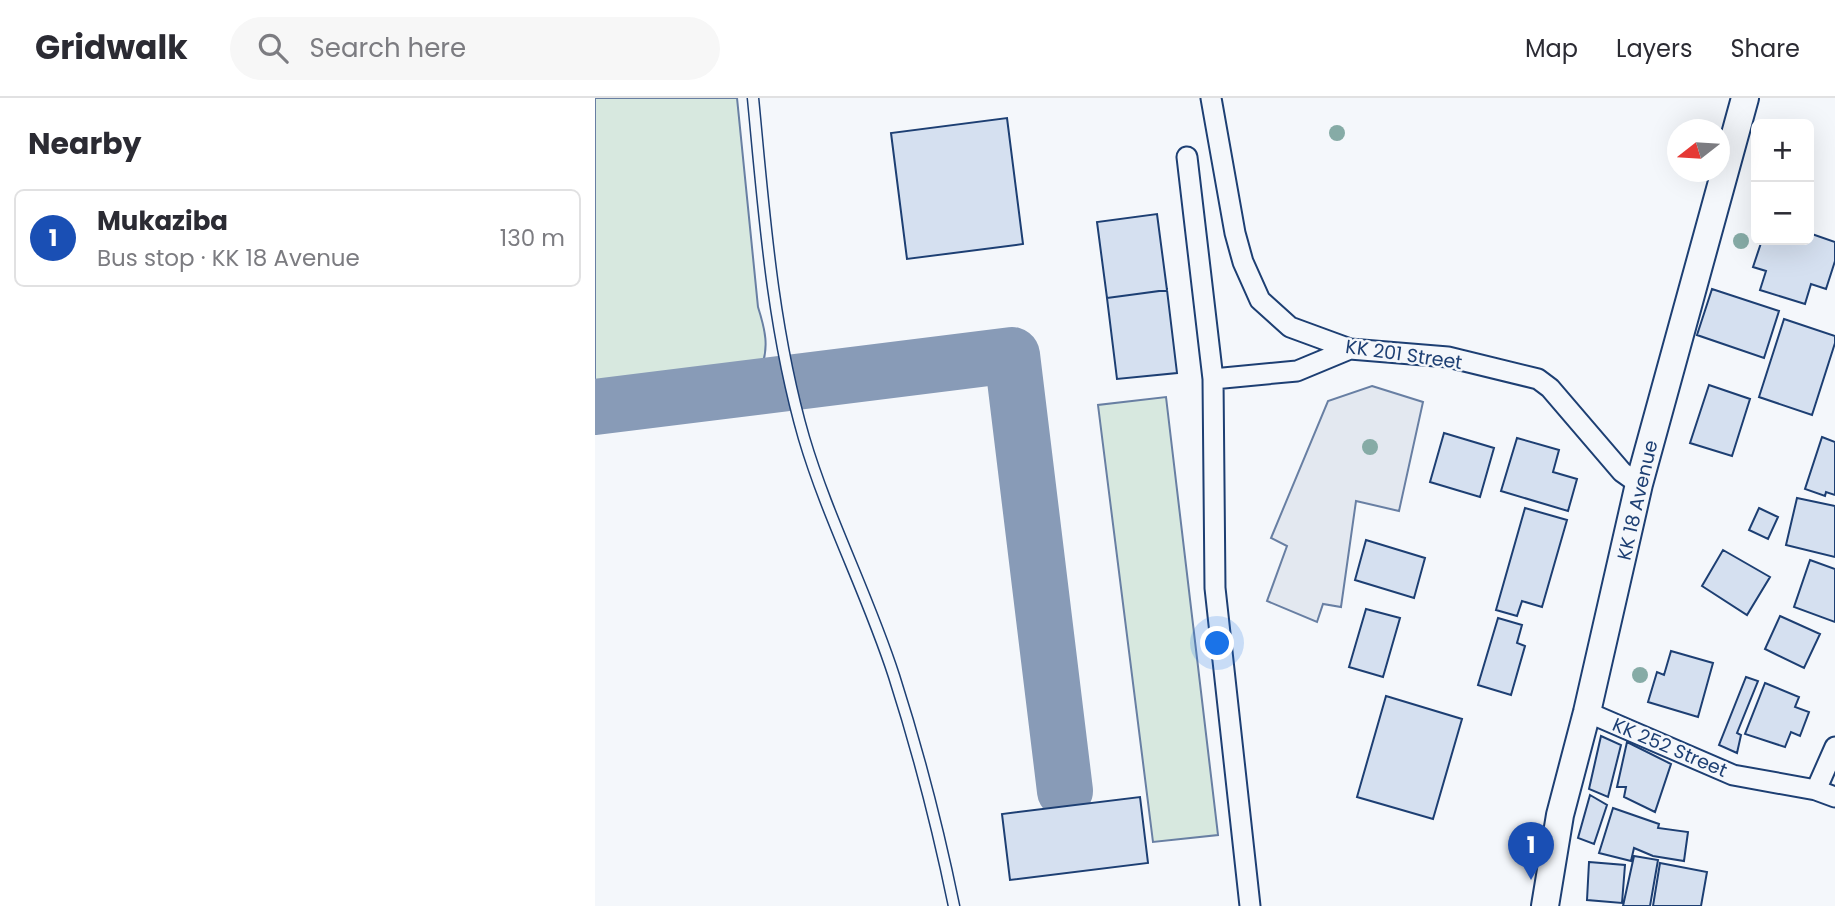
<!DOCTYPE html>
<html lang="en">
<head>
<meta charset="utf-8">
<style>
	:root { --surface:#fff; --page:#f7f7f7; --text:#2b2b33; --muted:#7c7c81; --line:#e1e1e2; --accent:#b45309 }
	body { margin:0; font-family:Poppins,sans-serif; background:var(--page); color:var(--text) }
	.controls { position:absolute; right:21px; top:21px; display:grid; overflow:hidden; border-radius:10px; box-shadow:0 7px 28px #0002 }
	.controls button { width:63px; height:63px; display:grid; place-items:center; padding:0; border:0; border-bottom:2px solid var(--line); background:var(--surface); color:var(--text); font:35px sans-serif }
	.compass { position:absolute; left:1072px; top:21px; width:63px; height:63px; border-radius:50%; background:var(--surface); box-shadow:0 7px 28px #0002; rotate:253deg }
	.you { position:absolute; left:623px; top:546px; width:24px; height:24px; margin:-18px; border:5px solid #fff; border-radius:50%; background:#1a73e8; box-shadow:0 0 0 10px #1a73e833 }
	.badge { display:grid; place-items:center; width:46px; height:46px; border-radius:50%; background:var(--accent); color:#fff; font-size:23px; font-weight:700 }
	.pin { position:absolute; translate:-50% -58px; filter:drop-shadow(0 2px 4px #0008) }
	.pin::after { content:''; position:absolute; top:37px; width:24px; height:21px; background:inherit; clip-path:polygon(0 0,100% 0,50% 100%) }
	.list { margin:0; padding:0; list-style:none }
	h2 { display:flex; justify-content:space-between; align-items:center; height:91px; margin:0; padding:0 28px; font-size:30px }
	h2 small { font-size:23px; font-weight:400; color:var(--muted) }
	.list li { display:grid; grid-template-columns:46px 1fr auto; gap:21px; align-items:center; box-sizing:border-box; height:98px; margin:0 14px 14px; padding:0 14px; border:2px solid var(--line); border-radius:10px }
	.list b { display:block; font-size:26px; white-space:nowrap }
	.list p { margin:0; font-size:23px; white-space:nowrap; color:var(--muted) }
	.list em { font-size:23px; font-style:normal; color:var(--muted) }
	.icon { flex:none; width:38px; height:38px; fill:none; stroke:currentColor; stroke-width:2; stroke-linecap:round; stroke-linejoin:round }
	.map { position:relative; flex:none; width:1240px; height:808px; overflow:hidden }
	header { display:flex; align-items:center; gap:42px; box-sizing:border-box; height:98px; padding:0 35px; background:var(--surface); border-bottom:2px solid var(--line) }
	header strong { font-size:33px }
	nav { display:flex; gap:38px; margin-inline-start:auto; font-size:24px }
	.search { width:490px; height:63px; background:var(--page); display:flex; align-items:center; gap:18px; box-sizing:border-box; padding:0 24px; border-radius:38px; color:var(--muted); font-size:26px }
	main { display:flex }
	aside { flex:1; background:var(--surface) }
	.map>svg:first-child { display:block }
</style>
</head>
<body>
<header>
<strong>Gridwalk</strong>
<div class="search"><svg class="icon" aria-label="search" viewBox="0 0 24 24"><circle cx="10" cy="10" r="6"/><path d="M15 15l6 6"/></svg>Search here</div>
<nav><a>Map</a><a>Layers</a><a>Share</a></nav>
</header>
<main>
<aside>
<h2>Nearby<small></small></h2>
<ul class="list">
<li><span class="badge" style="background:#1a4fb4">1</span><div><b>Mukaziba</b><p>Bus stop · KK 18 Avenue</p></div><em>130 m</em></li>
</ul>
</aside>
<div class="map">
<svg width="1240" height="808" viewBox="0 0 1240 808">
	<rect width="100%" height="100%" fill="#f4f7fb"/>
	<!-- green -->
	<path fill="#d7e8df" stroke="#687fa3" stroke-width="2" d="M0 0H142L163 209C170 231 175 250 165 273L0 291Z
		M571 299 623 737 558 744 503 307Z"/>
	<!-- parking -->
	<path fill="#e3e8f0" stroke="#687fa3" stroke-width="2" d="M777 288 828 304 804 413 761 403 746 509 728 506 722 524 672 503 692 448 676 440 733 303Z"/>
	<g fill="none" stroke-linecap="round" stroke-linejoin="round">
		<!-- taxiway -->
		<path stroke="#889bb7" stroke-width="56" d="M0 309 417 257 470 693"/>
	</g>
	<!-- building -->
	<path fill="#d5e0f0" stroke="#1d3f73" stroke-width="2" d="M412 20 428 146 312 161 296 35Z
		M562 116 572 192 512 200 502 124Z
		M1214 135 1240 144V163L1231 191 1216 186 1210 206 1165 192 1171 173 1158 169 1167 142H1214Z
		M1117 191 1184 213 1169 260 1102 237Z
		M572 192 582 275 522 281 512 200Z
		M1189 221 1240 238V245L1217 317 1164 299Z
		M1114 287 1155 301 1137 358 1095 345Z
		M849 335 899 350 885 399 835 384Z
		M1227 339 1240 344V397L1231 394 1230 398 1210 391Z
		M922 340 964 352 958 374 982 381 973 413 906 393Z
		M1202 400 1240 408V459L1191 447Z
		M930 410 972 422 947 509 927 503 922 518 901 512Z
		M1164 410 1183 419 1173 441 1154 432Z
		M771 442 830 460 819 500 760 482Z
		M1128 452 1175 479 1152 517 1107 488Z
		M1215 462 1240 471V524L1199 509Z
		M771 511 805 520 788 579 754 569Z
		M1185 518 1225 536 1209 570 1170 551Z
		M903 520 927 527 922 545 930 548 916 597 883 587Z
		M1076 553 1118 565 1103 619 1053 604 1062 574 1069 577Z
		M1151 579 1163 583 1142 635 1146 637 1142 655 1124 647Z
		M1170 585 1204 599 1200 609 1214 614 1205 638 1196 634 1190 649 1150 636Z
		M791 598 867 621 838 721 762 699Z
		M1006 638 1026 647 1013 699 994 691Z
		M1032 644 1076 666 1060 714 1029 699 1031 689H1022Z
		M995 697 1012 707 999 746 983 740Z
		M545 699 553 765 415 782 407 716Z
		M1018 710 1064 726 1063 730 1093 734 1089 763 1058 758 1039 750 1036 763 1004 755Z
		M1039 758 1063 762 1055 808H1028Z
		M994 764 1030 767 1027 805 992 802Z
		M1065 765 1112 774 1106 808H1058Z"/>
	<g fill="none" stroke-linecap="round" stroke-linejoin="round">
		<!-- lane casing -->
		<g stroke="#1d3f73" stroke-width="13">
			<path id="lane" d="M158 0C169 114 177 229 209 340 233 421 273 497 299 578 323 653 343 730 359 808"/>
		</g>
		<!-- street casing -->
		<g stroke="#1d3f73" stroke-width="23">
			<path id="street" d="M616 0 640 135 648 164 665 202 695 229 755 251 853 259 943 281 955 290 1027 374 1044 386
				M592 59 618 281 620 490 655 808
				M618 281 702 273 755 251
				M992 614 1138 677 1221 692 1240 699
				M1221 692 1240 649"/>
		</g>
		<!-- secondary casing -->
		<g stroke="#1d3f73" stroke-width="30">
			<path id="secondary" d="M950 808 965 717 992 614 1044 386 1150 0"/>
		</g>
		<!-- lane -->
		<use href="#lane" stroke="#f4f7fb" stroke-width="10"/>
		<!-- street -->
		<use href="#street" stroke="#f4f7fb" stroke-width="19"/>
		<!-- secondary -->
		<use href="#secondary" stroke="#f4f7fb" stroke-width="26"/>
	</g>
	<!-- trees -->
	<g fill="#86aba6">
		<circle cx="742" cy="35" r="8"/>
		<circle cx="1146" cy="143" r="8"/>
		<circle cx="775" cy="349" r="8"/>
		<circle cx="1045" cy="577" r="8"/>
	</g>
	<g text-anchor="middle" stroke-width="5" stroke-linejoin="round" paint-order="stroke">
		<!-- street labels -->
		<g font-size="19" fill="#1d3f73" stroke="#f4f7fb">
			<text transform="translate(809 256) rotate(8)" y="7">KK 201 Street</text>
			<text transform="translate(1042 402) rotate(-77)" y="7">KK 18 Avenue</text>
			<text transform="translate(1075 649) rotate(23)" y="7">KK 252 Street</text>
		</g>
	</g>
</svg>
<div class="controls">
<button>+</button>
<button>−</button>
</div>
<svg class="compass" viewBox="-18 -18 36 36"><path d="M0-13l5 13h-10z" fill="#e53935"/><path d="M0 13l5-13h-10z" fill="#7c7c81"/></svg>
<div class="you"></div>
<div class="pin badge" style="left:936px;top:782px;background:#1a4fb4">1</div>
</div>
</main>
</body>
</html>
